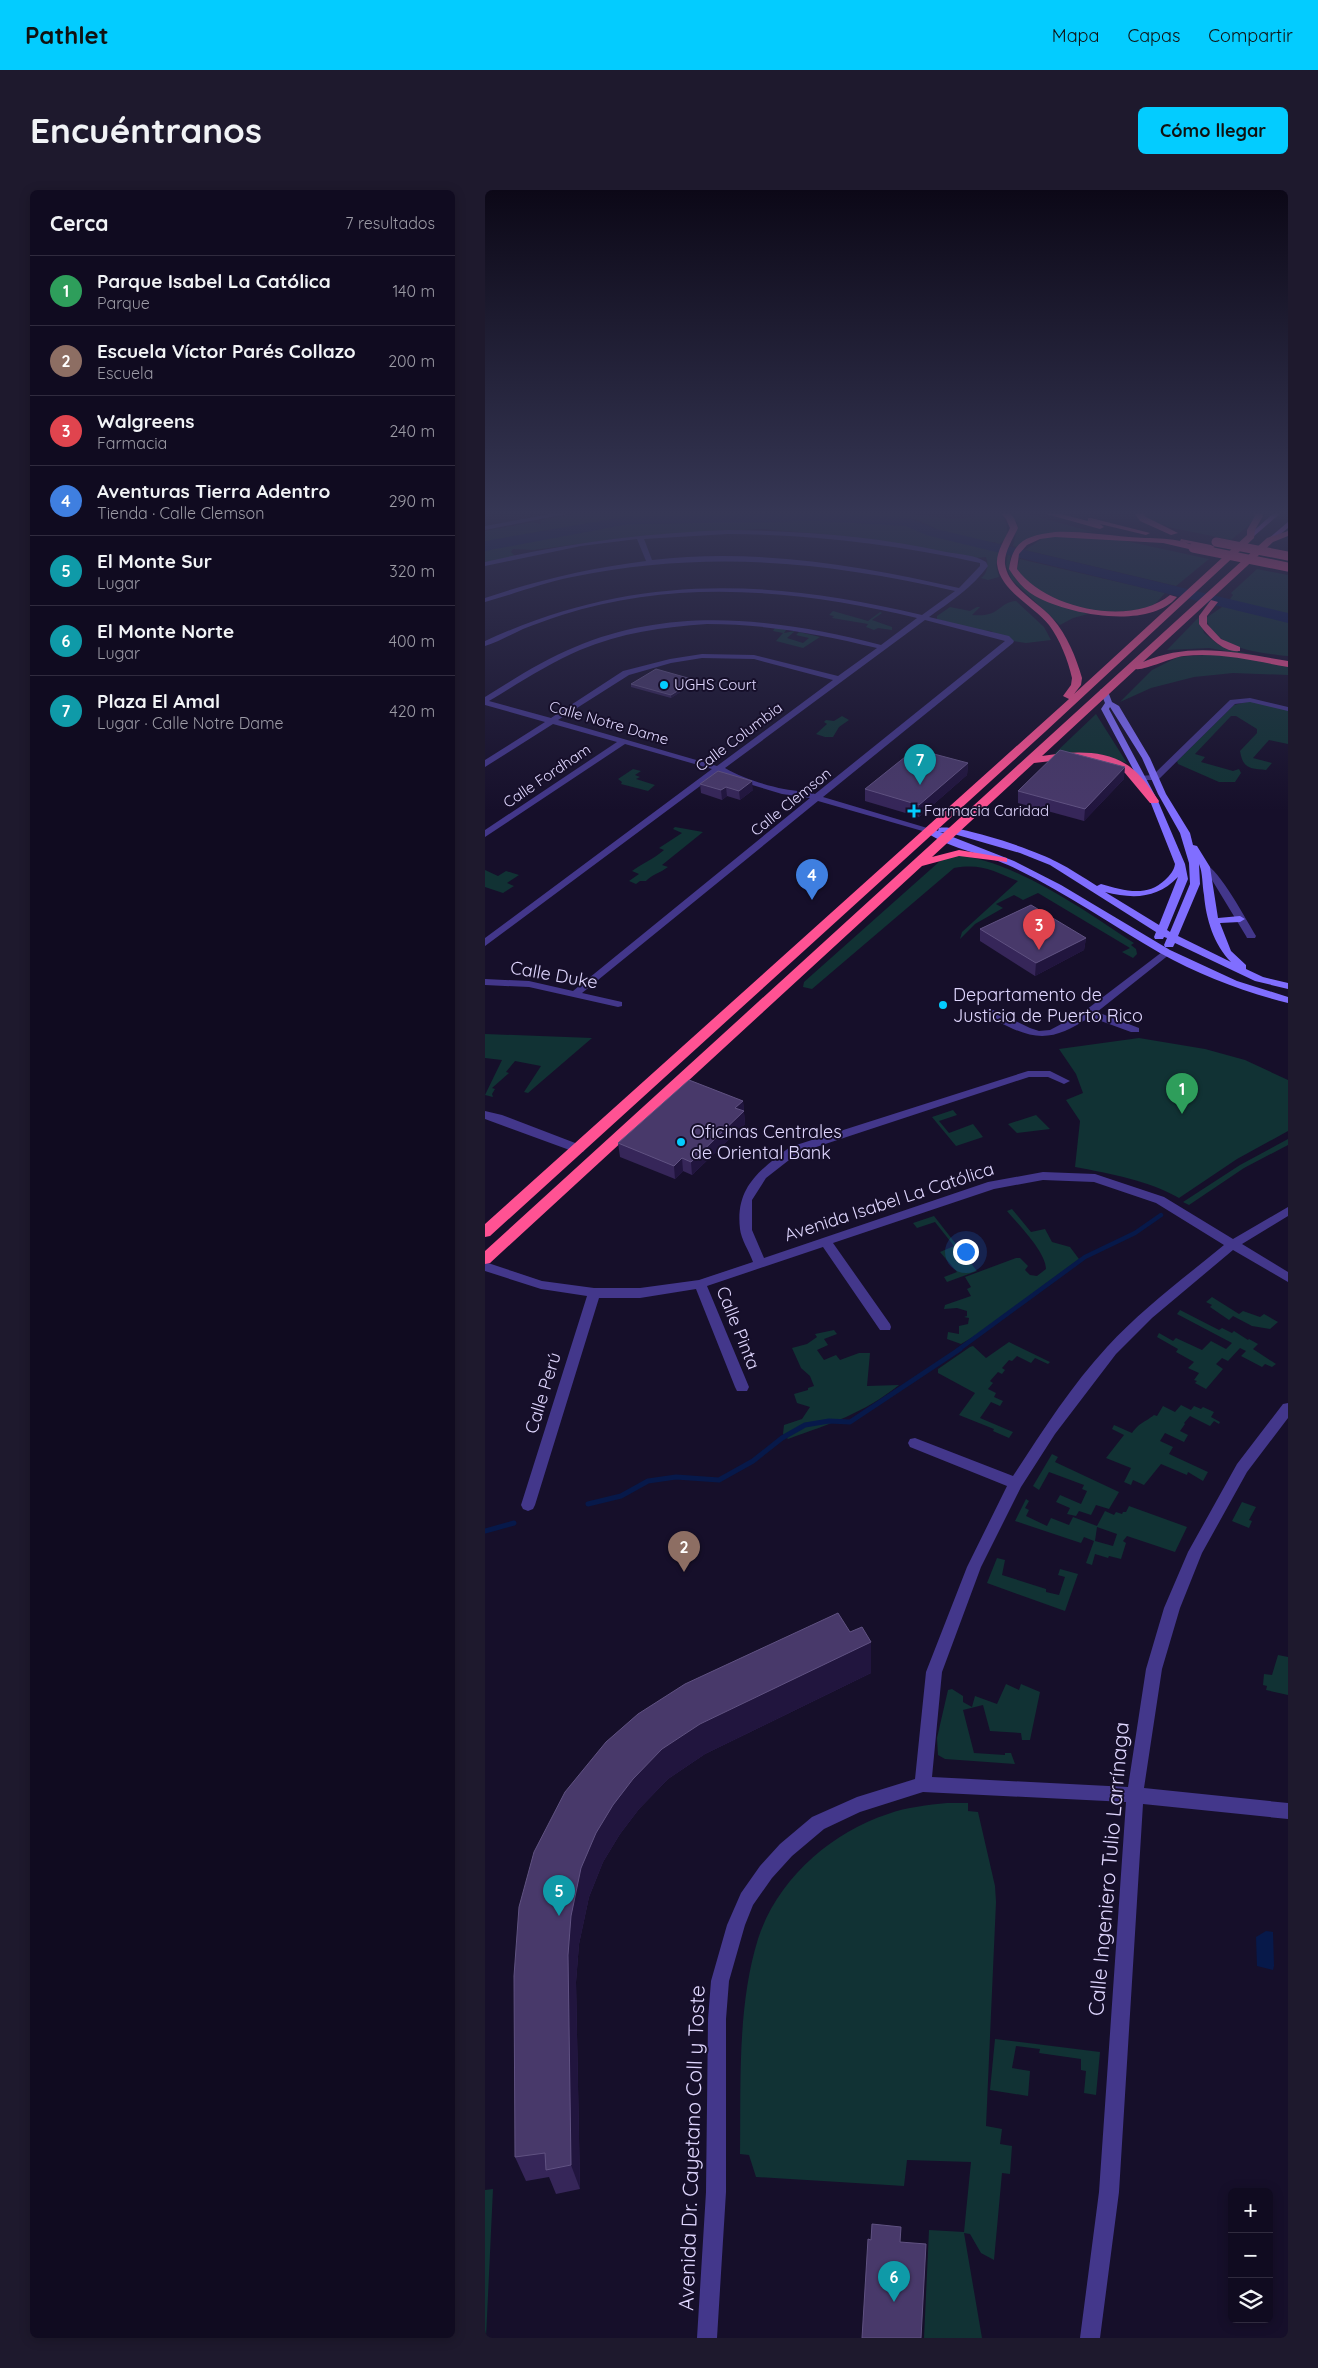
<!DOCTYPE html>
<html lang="es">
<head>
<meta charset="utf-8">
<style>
	:root { --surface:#100b20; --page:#1e192d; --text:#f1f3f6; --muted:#9c9ba5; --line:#302b3e; --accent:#03ccff }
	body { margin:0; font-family:Quicksand,sans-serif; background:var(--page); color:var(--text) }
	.controls { position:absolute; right:15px; bottom:15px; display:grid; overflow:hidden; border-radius:8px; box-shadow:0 2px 12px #0003 }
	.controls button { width:45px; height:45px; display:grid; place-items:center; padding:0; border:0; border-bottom:1px solid var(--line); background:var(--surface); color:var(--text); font:25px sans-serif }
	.you { position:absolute; left:480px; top:1061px; width:18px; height:18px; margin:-12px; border:4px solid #fff; border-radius:50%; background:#1a73e8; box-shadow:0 0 0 8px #1a73e833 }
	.badge { display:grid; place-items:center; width:32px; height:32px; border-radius:50%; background:var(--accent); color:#fff; font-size:16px; font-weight:700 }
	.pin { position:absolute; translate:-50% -41px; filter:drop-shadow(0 1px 2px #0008) }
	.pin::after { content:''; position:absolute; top:26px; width:18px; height:15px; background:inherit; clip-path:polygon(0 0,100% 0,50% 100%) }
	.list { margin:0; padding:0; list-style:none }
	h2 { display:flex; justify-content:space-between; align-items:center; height:65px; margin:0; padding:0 20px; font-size:21px }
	h2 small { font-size:16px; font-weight:400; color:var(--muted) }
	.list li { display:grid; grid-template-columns:32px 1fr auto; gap:15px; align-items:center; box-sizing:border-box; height:70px; padding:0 20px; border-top:1px solid var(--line) }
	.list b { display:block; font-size:19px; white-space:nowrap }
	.list p { margin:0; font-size:16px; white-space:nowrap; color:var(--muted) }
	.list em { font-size:16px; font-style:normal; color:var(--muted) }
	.icon { flex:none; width:28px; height:28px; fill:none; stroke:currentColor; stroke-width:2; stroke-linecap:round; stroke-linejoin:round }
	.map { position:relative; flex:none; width:803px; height:2148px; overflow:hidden; border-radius:8px }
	header { display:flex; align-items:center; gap:30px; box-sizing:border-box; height:70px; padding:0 25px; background:var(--accent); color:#111 }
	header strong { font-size:24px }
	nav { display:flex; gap:28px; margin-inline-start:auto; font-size:18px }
	.intro { display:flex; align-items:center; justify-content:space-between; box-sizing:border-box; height:120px; padding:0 30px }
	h1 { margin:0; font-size:35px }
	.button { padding:12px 22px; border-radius:8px; background:var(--accent); color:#111; font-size:18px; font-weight:700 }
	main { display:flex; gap:30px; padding:0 30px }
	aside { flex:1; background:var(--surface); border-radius:8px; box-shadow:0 2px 12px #0003 }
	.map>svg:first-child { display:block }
</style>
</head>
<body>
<header>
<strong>Pathlet</strong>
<nav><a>Mapa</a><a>Capas</a><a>Compartir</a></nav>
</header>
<div class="intro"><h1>Encuéntranos</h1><a class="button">Cómo llegar</a></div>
<main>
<aside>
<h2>Cerca<small>7 resultados</small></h2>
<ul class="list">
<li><span class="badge" style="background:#2e9e5b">1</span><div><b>Parque Isabel La Católica</b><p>Parque</p></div><em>140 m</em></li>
<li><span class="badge" style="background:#8d6e63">2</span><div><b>Escuela Víctor Parés Collazo</b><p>Escuela</p></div><em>200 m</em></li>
<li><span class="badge" style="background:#e0444e">3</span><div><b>Walgreens</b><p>Farmacia</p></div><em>240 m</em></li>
<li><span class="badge" style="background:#3f7fe0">4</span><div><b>Aventuras Tierra Adentro</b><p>Tienda · Calle Clemson</p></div><em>290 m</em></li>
<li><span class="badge" style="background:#0f9aa8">5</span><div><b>El Monte Sur</b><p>Lugar</p></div><em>320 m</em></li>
<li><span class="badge" style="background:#0f9aa8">6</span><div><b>El Monte Norte</b><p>Lugar</p></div><em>400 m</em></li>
<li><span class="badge" style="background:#0f9aa8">7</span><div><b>Plaza El Amal</b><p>Lugar · Calle Notre Dame</p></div><em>420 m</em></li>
</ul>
</aside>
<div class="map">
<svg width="803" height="2148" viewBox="0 0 803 2148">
	<rect width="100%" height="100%" fill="#160f2a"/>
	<!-- green -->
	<path fill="#113234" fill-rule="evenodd" d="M113 320H392L469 329 487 327 493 320C501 320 507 321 515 322 523 333 527 346 513 355L510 352H499L458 342 433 330 421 328H363L298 323 250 325 234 329 393 331 402 334 432 336 448 343 467 349 477 348 486 354 515 359 511 375 514 387 503 390 496 388C502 384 504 375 501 367L489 368 386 349H360L349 345 276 339 155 346 48 360 28 359 26 362 30 366 0 373V355L35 347 101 340 155 331H229L232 329 214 327 163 329 142 326 126 329 105 337 62 340 0 353V341L48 332 56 334 55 330Z
		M522 320H528L608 342C583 341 552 341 531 357L528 356 533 334Z
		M657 320H768L771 324 768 332 746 350 688 338 671 333 658 325Z
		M571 345 636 350 724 369 691 396 540 360 558 348Z
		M523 364H526C516 403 578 412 603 424L588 428 575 435 526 389 521 374Z
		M535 369 680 403C676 407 671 414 666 417 660 420 650 420 643 421 606 425 554 413 532 379Z
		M772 379 803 385V427L742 413 748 405 746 403Z
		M531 411 559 437 566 450 541 453 520 450 506 441 492 440 452 429V426L465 417 485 421 492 417H495L487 425C516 428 513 412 531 411Z
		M740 415 803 429V466C776 463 729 459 721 428Z
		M348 421 383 431 395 422 397 423 387 430 407 437V440L393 438 389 440 381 437 383 434 347 428 349 426 344 425Z
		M714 427 719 443 734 455 751 461 803 472 724 458 682 460Z
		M290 438 301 440 299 443 310 441 302 448 318 453 324 448 311 445 314 442 335 447 318 458 291 451 298 443 288 441Z
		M735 464 803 476V485L748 483 709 487 666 498 635 512 667 480 691 468 690 467Z
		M766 511 803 520V554L784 550 768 568 787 573 781 580C766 578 758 580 755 561L772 543V539L751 526H746L710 564 720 567 716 572 748 581 754 579 756 583 750 592H734L693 574 692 571 749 515Z
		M611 524 642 573 605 563 568 565Z
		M357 526 364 530 354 537 348 547H340L331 544 342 534 339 532 341 530 349 531Z
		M148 579 156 581 150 585 155 587 151 589 170 595 163 601 136 594 137 592 133 589Z
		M190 637 218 642 177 675 183 677C175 683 166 685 161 691H155L151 694 144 691 154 684 147 681C158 673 167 670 179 660L174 658 197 643 188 639Z
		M469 665C528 669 600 721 649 753L646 755 651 759 652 764 648 768 637 762 645 758 553 703 538 710 529 705 511 714 518 718 490 734 475 749 477 742 533 691C508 681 497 673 469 678L327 799 318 797 319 792 455 671Z
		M0 680 13 686 21 681 34 685 22 693 29 696 18 703 0 697Z
		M0 844 107 848 43 903 39 902 56 876 30 871 21 882 24 883 7 898 10 899 7 904 8 907 0 905 17 870 0 868Z
		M654 848 720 859 760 870 803 890V941L752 969 694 1008C662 990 627 984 590 977L595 931 581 910 598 903 591 884 574 859Z
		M468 920 472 925 454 931 464 943 488 934 498 947 471 956 447 927Z
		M551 925 565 939 532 943 523 934Z
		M803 949V955L759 978 704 1015 698 1012 755 975Z
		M527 1019 546 1042 560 1039 567 1052 585 1057 594 1069 493 1144 476 1154 462 1149 463 1142 474 1144V1136L483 1134 484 1128 479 1127 482 1126V1121L472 1118 459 1119 460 1115 486 1106 482 1099 486 1097 480 1087 531 1068H535L543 1076 540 1080 545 1085 552 1086 561 1079C561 1062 533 1034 522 1021Z
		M449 1026 492 1081 462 1092 459 1087 472 1082 455 1062 469 1056 450 1032 432 1038 428 1033Z
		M727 1107 754 1124 758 1121 775 1127 779 1124 793 1132 785 1139 767 1136 748 1126 744 1130 725 1117 727 1115 721 1112Z
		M695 1120 734 1140 737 1138 747 1143 749 1141 763 1150 764 1149 773 1154 768 1159 791 1174 787 1177 780 1174 777 1177 756 1166 761 1161 755 1158 743 1171 737 1168 731 1174 738 1179 721 1199 710 1193 712 1191 709 1190 714 1183 703 1178 709 1172 691 1162 693 1159 672 1147 674 1143 688 1151 691 1148 717 1160 726 1151 741 1159 747 1153 692 1124Z
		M349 1140 352 1144 339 1149 343 1155 332 1160 339 1170 351 1165 355 1170 374 1163H385L382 1196 414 1195C377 1224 347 1233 303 1249L298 1244 299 1235 317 1229 325 1217 312 1213 309 1204 323 1200V1198L329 1196 325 1186 316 1178 307 1158 322 1154 332 1147 330 1144Z
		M524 1152 565 1172 563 1174 550 1168 546 1173 532 1166 527 1171 524 1170 517 1178 520 1180 517 1184 513 1182 505 1191 508 1193 503 1199 511 1203 509 1207 518 1211 515 1216 506 1212 495 1228 528 1242 524 1248 508 1241 509 1239 474 1225 490 1203 453 1183V1179L485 1157 488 1156 501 1168Z
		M696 1215 706 1220 709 1216 716 1219 718 1217 729 1222 726 1227 735 1232 734 1234 729 1231 725 1236 705 1226 699 1233 700 1234 695 1241 703 1245 699 1252 680 1243 675 1251 688 1257 684 1264 723 1282 718 1291 703 1282 702 1285 676 1274 659 1295 648 1290 646 1295 639 1292 646 1278 621 1268 639 1245 627 1239 629 1235 647 1243C655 1232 659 1233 669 1225L672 1226 678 1216 690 1222Z
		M567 1264 573 1267 570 1272 634 1302 624 1319 611 1315 606 1325 594 1321 591 1326 582 1324 585 1318 571 1312 575 1305 596 1314 602 1301 597 1299 599 1295 564 1282 554 1300 548 1296Z
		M541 1309 544 1311 540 1318 544 1320 541 1326 562 1336 566 1328 584 1335 588 1327 612 1336 620 1321 629 1325 631 1322 637 1324 638 1322H641L644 1316 702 1337 690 1362 642 1346 638 1351 641 1353 636 1369 624 1366 623 1368 610 1364 607 1375 601 1373 609 1351 599 1347 596 1353 530 1331ZM612 1337 632 1344 628 1356 610 1351Z
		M757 1312 771 1317 764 1330 767 1331 764 1338 747 1331Z
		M512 1368 520 1370 517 1385 561 1399V1402L574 1405 580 1387 573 1385 575 1379 593 1384 580 1421 502 1393Z
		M793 1465 803 1467V1505L781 1500 782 1496 778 1495 779 1484 787 1485Z
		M521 1494 534 1500 536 1494 555 1502 545 1550H537L536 1543 505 1541 498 1515 478 1520 489 1563 520 1565V1563H526L530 1574 460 1569 453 1565 452 1548 463 1500 467 1499 478 1506V1512L487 1517 490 1506 512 1514Z
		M462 1613H483V1621L493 1622 510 1696 511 1712 501 1936 517 1939 515 1954 527 1956 525 1984 517 1983 509 2070 496 2063 485 2044 479 2043 497 2148H439L444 2040 479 2042 486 1972 422 1970 419 1996 271 1987 264 1965 255 1964C256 1893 252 1817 273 1749 292 1690 345 1643 403 1624 422 1617 443 1615 462 1613Z
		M510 1849 615 1862 611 1905 599 1903 601 1881 596 1880V1869L554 1863 555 1859 531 1856 527 1878 545 1881 543 1906 505 1900Z
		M8 1999 1 2148H0V2000Z"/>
	<!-- water -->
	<path fill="#07194a" d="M781 1741 788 1742 789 1776 788 1780 772 1776 771 1747Z"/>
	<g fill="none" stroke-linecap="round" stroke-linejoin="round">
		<!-- stream-far1 -->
		<path stroke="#07194a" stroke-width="4.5" d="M473 1160 600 1067 650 1043 676 1025"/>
		<!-- stream -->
		<path stroke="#07194a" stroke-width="5" d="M103 1314 136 1306 163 1291 191 1287 234 1290 268 1271 297 1248 320 1235 344 1231 365 1232 475 1159
			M0 1341 29 1333"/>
		<!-- river -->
		<path fill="#07194a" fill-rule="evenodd" d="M333 323 424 328 451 339 803 423V433L441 345 421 336 333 331 156 334 138 335 0 361V351L138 327Z"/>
		<!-- street -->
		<path fill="#43378b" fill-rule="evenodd" d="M87 320H101L0 340V336Z
			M409 320H416L413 322Z
			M243 340C316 341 389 346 461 362 473 364 491 365 501 372L503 376C488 397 465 412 444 427L524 446 529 451 528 453 338 607 449 640 441 642 333 611 97 803 137 812V816L133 817 44 797 0 795V789L44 791 88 801 325 608 297 604 244 588 234 582 0 756V748L227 579 140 554 0 647V640L132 552 68 534 0 577V570L60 532 0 515V507C29 489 58 470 90 457 189 415 295 429 396 455L432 428C316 400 193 388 77 425 64 429 51 434 38 439 25 445 13 452 0 456V451C147 383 282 388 437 425L470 401C337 371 222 360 87 387 57 393 29 404 0 412V408C53 390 105 378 161 371L152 349 96 356 0 376V372C81 353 160 343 243 340ZM243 344C332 345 408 354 495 373V376L474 398C374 375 271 358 167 370L159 349ZM440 430 520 451 330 604C320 601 310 601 299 599 280 595 257 588 240 578ZM222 434C280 434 335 444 392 458L353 486 269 465 217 464 185 469 138 481 66 528 4 511C34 493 63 474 95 460 135 443 178 437 222 434ZM217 468 269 469 348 490 232 576 73 530 144 485 186 473Z
			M765 508 803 517V521L765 512 750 514 673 590H655V586L668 585 745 510Z
			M720 674C734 679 762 731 771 746L770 748H762L761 746 727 690 715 677Z
			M681 759 686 762 685 764 612 822 654 838V842H646L605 827C574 847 556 853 522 836 514 832 504 828 499 822L504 819 508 820 545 838 554 841 565 840 597 823Z
			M543 881H565L585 891 579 894 563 887H544L313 963 281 988 267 1010V1040L279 1068 503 992 558 982 610 984 679 1007 748 1049 803 1017V1026L757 1054 803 1082V1092L748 1060 667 1128 631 1164 570 1244 536 1297 496 1377 457 1482 447 1587 643 1597 661 1479 679 1418 703 1362 752 1274 798 1214 803 1213V1228L762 1282 717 1363 695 1418 677 1479 659 1598 803 1613V1629L658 1614 634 2002 615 2148H595L614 2002 641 1612 438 1602 375 1622 339 1639 307 1666 287 1688 268 1715 260 1735 244 1791 241 1829V2002L232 2148H212L221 2002 223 1829 226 1791 242 1735 256 1703 275 1676 295 1654 327 1627 372 1607 430 1589 441 1482 482 1377 522 1296 425 1257 423 1253 425 1249 430 1248 528 1286C557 1242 586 1196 622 1157 657 1119 699 1088 739 1055L671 1013 609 992 558 990 509 999 348 1053 405 1134 406 1137 405 1140H395L338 1057 222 1096 264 1197 262 1201H252L250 1197 211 1099 155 1108H114L50 1315 48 1319 43 1321 38 1319 36 1315 102 1106 56 1099 0 1081V1072L57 1091 109 1098H155L214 1090 268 1072C264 1061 256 1049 255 1039 250 997 275 980 305 957Z
			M0 921 17 925 98 956 100 959 98 962H90L0 929Z"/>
		<!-- secondary -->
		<path fill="#806eff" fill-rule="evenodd" d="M616 499H622L627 512 634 516 665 568 681 604 705 643 708 655 712 656 725 677 733 728 755 726 760 729 755 732 735 733 746 761 761 775V779L778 787 803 793V799L770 791 690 753 688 757H680L679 755 682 748 679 747 678 749H670L669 747 671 742 565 675 535 663 469 644 455 642 529 671 576 695 685 760 752 791 803 807V813C759 802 714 785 675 763 625 734 577 700 523 675 501 665 456 656 439 640L444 637 453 641 454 638C474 634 553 661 572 672 586 679 599 688 612 696L616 694C638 700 661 708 680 690 685 685 689 681 690 674L665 611 616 519 620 513 615 501ZM625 517 657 568 673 604 695 643 704 673 705 694 685 742 682 740 703 689 700 674 673 611 624 519ZM714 674C718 683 717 695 719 705 721 729 729 755 746 772L693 746 715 694ZM693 687 674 735 620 702C648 709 672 709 693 687Z"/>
		<!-- primary -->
		<path fill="#d35eff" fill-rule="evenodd" d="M792 320H799L768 347H764V345Z
			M803 332V338L787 351H783V349Z"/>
		<!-- highway -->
		<path fill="#ff5293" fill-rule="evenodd" d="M513 320H522L529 328 533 338C528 349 519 362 520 374 523 398 554 412 568 429 582 445 591 467 597 488L596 495 589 504 762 345V340L770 326 768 320H776L778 326 770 340 769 348 561 541 5 1046 0 1047V1034L584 509 578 506 586 495 587 488C583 470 575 450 564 435 549 416 515 401 512 374 511 362 520 349 525 338L521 329Z
			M547 320H560L603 331V328H606L665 343 661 345 615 334 619 337 615 339Z
			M647 320H655L661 327 693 343 686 345 655 331Z
			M803 341V346L788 352 658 472C706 451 754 463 803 471V477C769 471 734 462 699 466 688 467 658 481 651 479L557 566C588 561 625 558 650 581 659 589 667 601 674 611L673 613H665L640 583 619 572 584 569 549 573 447 667 474 660 522 668V672L474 666 437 676 5 1073 0 1074V1061L782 348Z
			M570 342C595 341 619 345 644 347 663 349 696 346 712 358L708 360 678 353 570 347 555 349 542 355 534 364 532 379C561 419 646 437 685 405L692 407C664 440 584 425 550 406 539 400 531 390 524 379 528 349 543 346 570 342Z
			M696 349 726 355 730 357 726 359 695 351Z
			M726 410 733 412 722 426V434L736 449 755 457V461C738 463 723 446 714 434V426Z"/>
		<!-- highway-bridge -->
		<path stroke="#ff5293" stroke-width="9" d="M731 352 803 366
			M708 358 803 377"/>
	</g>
	<!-- wall -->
	<path fill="#362659" d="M210 490 211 492 186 508 146 497V494Z
		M483 573 482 585 434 627 380 611V599Z
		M639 589 599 631 533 613V601Z
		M215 594 268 600 255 610 242 606 237 610 216 603Z
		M495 739 601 748 599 760 550 786 495 751Z
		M258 911 260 934 207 985 198 981 190 989 135 967 133 953Z
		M365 1442 386 1452V1483L220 1564 183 1589 154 1619 135 1644 118 1672 104 1707 94 1754 91 1792 95 1999 71 2004 64 1987 41 1991 30 1967 49 1662Z"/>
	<!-- shaded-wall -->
	<path fill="#21153e" d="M210 490 211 492 186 508V505Z
		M483 573 482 585 434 627V615Z
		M640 577 639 589 599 631 600 619Z
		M267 591 268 600 255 610 254 601Z
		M241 597 242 606 237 610 236 600Z
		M601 748 599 760 550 786 551 773Z
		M258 911 260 934 207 985 206 972 250 918Z
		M197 968 198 981 190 989 189 976Z
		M386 1452V1483L220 1564 183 1589 154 1619 135 1644 118 1672 104 1707 94 1754 91 1792 95 1999 86 1975 83 1765 86 1726 96 1678 111 1643 128 1615 148 1589 177 1559 215 1534Z"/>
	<!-- building -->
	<path fill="#48396a" stroke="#605282" d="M171 479 210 490 186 505 146 494Z
		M430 559 483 573 434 615 380 599Z
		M575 560 640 577 600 619 533 601Z
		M233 581 267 591 254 601 241 597 236 600 215 594Z
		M546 715 601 748 551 773 495 739Z
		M204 890 258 911 250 918 259 921 206 972 197 968 189 976 133 953Z
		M353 1423 365 1442 377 1437 386 1452 215 1534 177 1559 148 1589 128 1615 111 1643 96 1678 86 1726 83 1765 86 1975 61 1980 60 1963 30 1967 29 1786 34 1717 49 1662 80 1602 121 1552 153 1524 200 1494Z
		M387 2034 416 2037 415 2052 441 2054 436 2148H377L383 2049 386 2050Z"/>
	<!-- sky -->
	<linearGradient id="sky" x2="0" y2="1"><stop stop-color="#0c0817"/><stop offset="0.52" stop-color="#363755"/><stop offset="1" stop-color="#363755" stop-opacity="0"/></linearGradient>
	<rect width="803" height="621" fill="url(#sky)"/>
	<!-- markers -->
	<g fill="#03ccff" stroke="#160f2a" stroke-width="2">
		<circle cx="179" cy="495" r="5"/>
		<path d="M426.5 613.5h5v5h5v5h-5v5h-5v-5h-5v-5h5z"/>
		<circle cx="458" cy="815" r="5"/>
		<circle cx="196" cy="952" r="5"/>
	</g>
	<g text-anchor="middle" stroke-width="4" stroke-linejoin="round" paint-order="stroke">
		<!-- far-poi labels -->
		<g font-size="15" fill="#e0d7ff" stroke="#160f2a" text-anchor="start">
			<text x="189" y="500">UGHS Court</text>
			<text x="439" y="626">Farmacia Caridad</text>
		</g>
		<!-- far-street labels -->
		<g font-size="15" fill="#e0d7ff" stroke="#160f2a">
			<text transform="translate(124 533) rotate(16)" y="5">Calle Notre Dame</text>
			<text transform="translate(254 547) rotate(-37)" y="5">Calle Columbia</text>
			<text transform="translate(62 586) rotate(-34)" y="5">Calle Fordham</text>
			<text transform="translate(306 612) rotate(-39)" y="5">Calle Clemson</text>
		</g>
		<!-- street labels -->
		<g font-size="18" fill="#e0d7ff" stroke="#160f2a">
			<text transform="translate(69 785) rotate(10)" y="6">Calle Duke</text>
			<text transform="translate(404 1012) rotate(-18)" y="6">Avenida Isabel La Católica</text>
			<text transform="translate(253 1138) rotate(68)" y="6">Calle Pinta</text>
			<text transform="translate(58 1203) rotate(-73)" y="6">Calle Perú</text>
		</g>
		<!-- poi labels -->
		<g font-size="18" fill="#e0d7ff" stroke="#160f2a" text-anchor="start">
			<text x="468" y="811">Departamento de<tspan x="468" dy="21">Justicia de Puerto Rico</tspan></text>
			<text x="206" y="948">Oficinas Centrales<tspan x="206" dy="21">de Oriental Bank</tspan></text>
		</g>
		<!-- near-street labels -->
		<g font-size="21" fill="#e0d7ff" stroke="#160f2a">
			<text transform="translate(624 1679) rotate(-85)" y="7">Calle Ingeniero Tulio Larrínaga</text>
			<text transform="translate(207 1958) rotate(-88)" y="7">Avenida Dr. Cayetano Coll y Toste</text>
		</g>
	</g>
</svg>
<div class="controls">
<button>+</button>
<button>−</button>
<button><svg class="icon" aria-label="layers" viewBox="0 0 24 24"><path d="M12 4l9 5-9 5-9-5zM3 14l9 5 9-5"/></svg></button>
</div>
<div class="you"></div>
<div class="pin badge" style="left:697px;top:924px;background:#2e9e5b">1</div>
<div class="pin badge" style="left:199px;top:1382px;background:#8d6e63">2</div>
<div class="pin badge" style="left:554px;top:760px;background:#e0444e">3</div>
<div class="pin badge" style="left:327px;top:710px;background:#3f7fe0">4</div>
<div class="pin badge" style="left:74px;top:1726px;background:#0f9aa8">5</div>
<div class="pin badge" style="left:409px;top:2112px;background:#0f9aa8">6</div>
<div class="pin badge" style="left:435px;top:595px;background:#0f9aa8">7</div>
</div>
</main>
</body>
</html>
